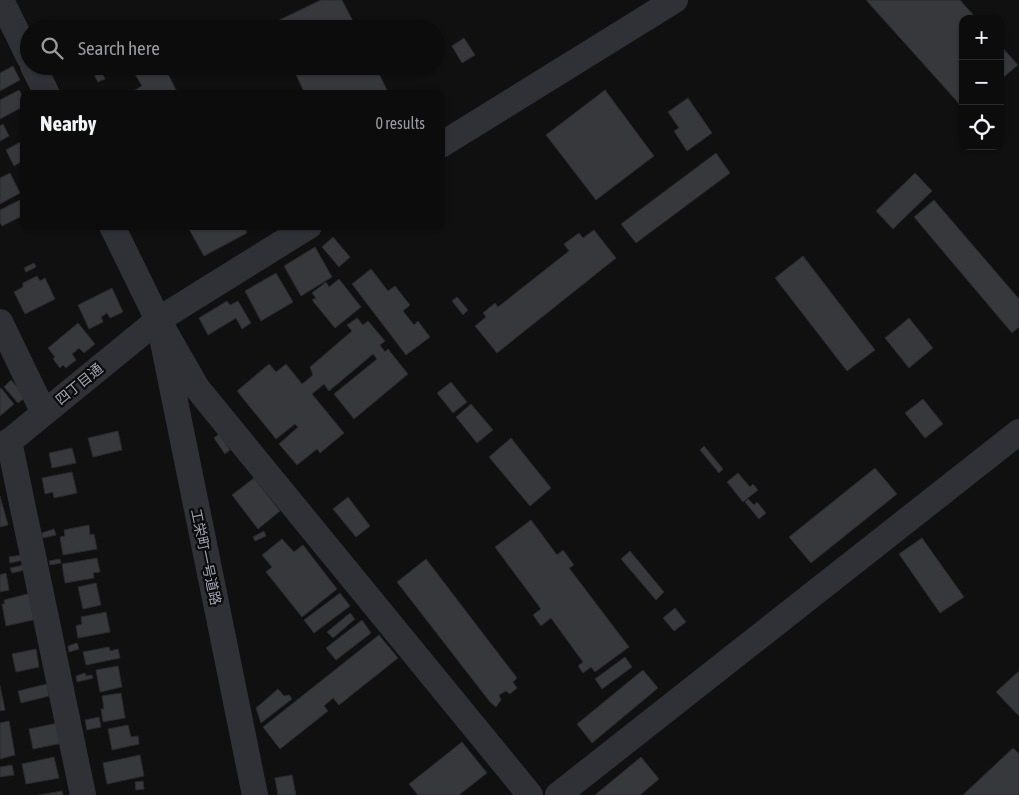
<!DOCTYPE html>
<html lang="en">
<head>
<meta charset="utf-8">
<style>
	:root { --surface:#0c0c0d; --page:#151516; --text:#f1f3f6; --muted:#9a9b9d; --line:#2c2c2e }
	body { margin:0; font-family:"Asap Condensed","Noto Sans JP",sans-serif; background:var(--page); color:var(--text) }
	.controls { position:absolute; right:15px; top:15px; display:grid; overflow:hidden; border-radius:10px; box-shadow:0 1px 4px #0004 }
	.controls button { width:45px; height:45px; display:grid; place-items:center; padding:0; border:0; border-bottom:1px solid var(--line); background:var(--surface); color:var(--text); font:25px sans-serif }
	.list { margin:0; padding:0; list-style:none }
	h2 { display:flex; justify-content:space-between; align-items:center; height:65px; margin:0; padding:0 20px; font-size:21px }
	h2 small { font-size:16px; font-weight:400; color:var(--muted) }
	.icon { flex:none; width:28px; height:28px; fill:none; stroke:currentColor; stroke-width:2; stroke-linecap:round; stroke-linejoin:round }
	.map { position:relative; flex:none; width:1019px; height:795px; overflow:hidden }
	.search { position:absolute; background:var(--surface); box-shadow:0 1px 4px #0004; left:20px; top:20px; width:425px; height:55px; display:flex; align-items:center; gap:12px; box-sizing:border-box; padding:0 18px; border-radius:28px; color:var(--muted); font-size:19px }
	.panel { position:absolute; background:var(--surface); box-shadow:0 1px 4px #0004; left:20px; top:90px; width:425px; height:140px; border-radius:10px }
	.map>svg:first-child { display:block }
</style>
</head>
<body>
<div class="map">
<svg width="1019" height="795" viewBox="0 0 1019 795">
	<rect width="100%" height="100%" fill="#101011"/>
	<!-- building -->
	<path fill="#37383c" stroke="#2a292e" d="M321 0H342L357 29H273L271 24Z
		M866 0H960L977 19H963V108Z
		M464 38 475 55 462 63 452 46Z
		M1000 45 1018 65 1000 80Z
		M13 66 20 80 0 91V73Z
		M96 66H99L105 79 98 82 91 69Z
		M149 66H164L178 94H128L142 86 135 74Z
		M292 66H375L389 94H305Z
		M19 90 24 99V106L0 119V100Z
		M605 90 654 156 596 200 546 135Z
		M688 98 712 133 687 151 674 131 679 128 668 112Z
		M3 124 9 136 0 141V126Z
		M24 140V160L14 166 6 150Z
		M716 153 730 173 636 243 621 224Z
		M10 173 20 193 0 204V178Z
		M915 173 932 191 893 229 876 211Z
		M22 199 24 203V215L2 226 0 222V210Z
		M934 200 1019 299V327L1012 333 914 217Z
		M194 226H249L245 228 247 233 204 256 189 229Z
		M594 230 616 258 497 353 475 326 486 317 483 313 495 303 498 307 569 251 564 244 579 233 583 238Z
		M333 237 350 257 339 267 322 247Z
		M315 247 332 277 301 296 284 266Z
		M803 256 875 350 847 371 775 278Z
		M34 263 36 267 26 272 24 268Z
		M371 269 388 291 395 286 410 305 403 311 414 325 418 321 430 337 406 355 352 284Z
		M276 273 293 302 261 321 245 291Z
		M37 276 40 281 45 278 55 299 25 314 14 292 23 287V283Z
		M339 279 361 307 335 328 312 300 316 298 312 293 326 282 329 287Z
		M112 288 123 312 110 318 107 313 101 317 103 322 89 329 78 305Z
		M457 297 468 310 463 315 452 301Z
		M227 301 230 305 238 301 251 323 242 329 236 318 208 335 199 318Z
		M357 318 363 325 368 321 385 341 380 345 385 352 388 349 408 374 354 419 334 394 377 359 373 354 329 391 324 384 312 394 344 433 320 453 317 449 297 465 279 444 298 427 295 424 276 439 237 391 269 364 276 372 286 364 302 384 313 375 310 367 352 331 347 325Z
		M909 318 933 348 909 368 885 338Z
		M78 323 95 344 84 353 79 348 72 354 76 360 66 368 63 365 60 368 53 359 55 357 48 348Z
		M11 380 26 397 18 403 4 387Z
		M451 382 467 402 453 413 437 393Z
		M1 388 14 404 0 416V389Z
		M923 399 943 424 925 438 905 413Z
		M471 404 493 430 477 443 456 417Z
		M118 431 122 450 93 457 88 438Z
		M219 434 230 450 225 454 214 438Z
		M511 438 551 488 530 506 489 457Z
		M704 446 723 469 719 473 700 450Z
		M72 448 76 463 52 468 49 453Z
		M875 468 897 494 811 563 789 537Z
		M72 472 77 493 54 498 53 492 45 494 42 478Z
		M738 473 750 487 753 484 758 490 743 502 727 482Z
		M254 478 280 511 258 529 232 495Z
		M0 496 8 525 0 527Z
		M348 497 370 526 356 537 333 509Z
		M748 499 754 505 757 502 766 513 759 519 745 502Z
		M531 520 557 555 563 550 574 565 569 568 629 647 595 672 591 667 583 673 578 666 583 662 551 618 541 626 533 615 541 609 495 547Z
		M89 525 90 535 94 534 97 549 63 555 60 537 65 536 64 530Z
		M54 529 56 535 43 538 42 533Z
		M264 531 266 536 255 541 253 537Z
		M922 538 964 597 940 613 899 554Z
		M282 539 294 552 303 545 337 589 302 617 266 572 272 567 262 555Z
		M630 551 664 592 656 600 621 559Z
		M23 555 24 560 10 563 9 557Z
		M97 558 100 572 93 573 94 578 65 583 62 564Z
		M60 559 61 563 50 565 49 561Z
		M426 559 517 678 513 682 517 688 510 694 506 691 499 695 501 700 496 707 490 702 397 582Z
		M24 565 25 570 12 573 10 568Z
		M6 573 9 590 0 592V575Z
		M96 583 101 605 83 609 78 587Z
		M31 593 37 619 6 626 2 604H5L4 600Z
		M340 593 350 606 314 633 304 620Z
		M675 608 686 622 674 631 663 618Z
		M106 612 110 632 78 638 76 626 82 624 81 617Z
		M350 613 355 619 333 638 327 632Z
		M362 620 371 633 336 660 326 648Z
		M379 635 398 658 339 705 333 698 324 706 328 711 280 749 263 727Z
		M77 643 79 649 69 652 68 646Z
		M109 647 110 651 118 649 120 658 86 665 83 652Z
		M36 649 39 667 16 672 12 654Z
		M625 657 632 667 602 689 595 679Z
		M118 666 122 687 100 692 96 670Z
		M643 670 658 688 592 743 577 724Z
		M1019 671V716L996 692Z
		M85 673 86 676 92 675 93 678 77 682 76 676Z
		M47 684 49 696 21 703 18 691Z
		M0 686 5 710 0 711Z
		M278 689 284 696 289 695 292 699 261 723 256 708Z
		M121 693 125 718 103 722 101 709H104L102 696Z
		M99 717 101 727 87 730 85 720Z
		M9 721 15 755 0 759V723Z
		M58 723 63 743 33 749 29 729Z
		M128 725 131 737 138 736 139 744 112 750 108 729Z
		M462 742 487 773 459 795H418L409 784Z
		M1013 748 1019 754V795H963Z
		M140 755 144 776 107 784 103 763Z
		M54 757 59 778 26 784 22 764Z
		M641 757 659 779 640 795H595Z
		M12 765 14 775 0 777V767Z
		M292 775 296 795H278L275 778Z
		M143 781 144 789 136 790 135 782Z
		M62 791 63 795H39Z"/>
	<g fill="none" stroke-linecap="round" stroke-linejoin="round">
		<!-- minor -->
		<path stroke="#303137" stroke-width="26" d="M1 0 29 57
			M33 66 47 94
			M441 145 675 0
			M112 226 158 320 197 388 530 795
			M0 322 44 413
			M163 342 255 795
			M9 441 83 795
			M0 449 158 320 309 226
			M558 795 1019 432"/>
	</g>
	<g text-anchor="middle" stroke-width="4.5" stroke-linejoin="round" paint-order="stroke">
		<!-- street labels -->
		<g font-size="14" fill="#a0a4b3" stroke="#0b0b0c">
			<text transform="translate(79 384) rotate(-39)" y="5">四丁目通</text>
			<text transform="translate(206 557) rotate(78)" y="5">工栄町一号道路</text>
		</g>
	</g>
</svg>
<div class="controls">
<button>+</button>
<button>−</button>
<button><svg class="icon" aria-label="locate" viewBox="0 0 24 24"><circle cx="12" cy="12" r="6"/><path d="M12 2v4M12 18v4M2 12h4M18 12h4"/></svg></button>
</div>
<div class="search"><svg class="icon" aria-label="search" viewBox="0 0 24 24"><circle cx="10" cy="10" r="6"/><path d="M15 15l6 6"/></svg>Search here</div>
<section class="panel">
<h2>Nearby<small>0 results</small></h2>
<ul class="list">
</ul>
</section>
</div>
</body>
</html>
